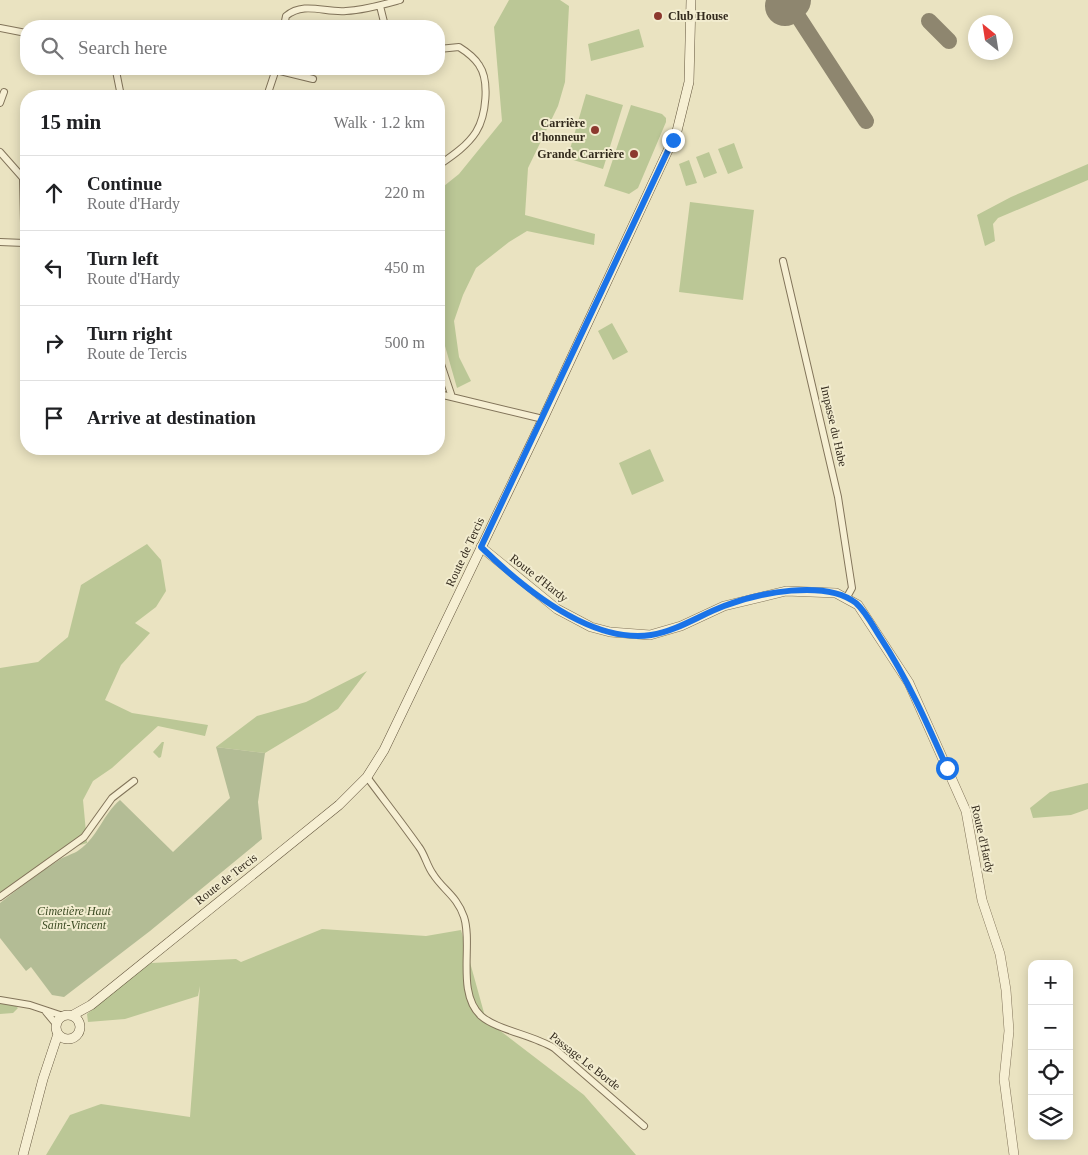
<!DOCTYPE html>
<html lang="en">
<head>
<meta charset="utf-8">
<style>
	:root { --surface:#fff; --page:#f2f2f2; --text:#202124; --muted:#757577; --line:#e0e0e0 }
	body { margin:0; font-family:"Times New Roman",serif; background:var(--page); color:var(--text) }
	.controls { position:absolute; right:15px; bottom:15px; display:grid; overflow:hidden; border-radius:10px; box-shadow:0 2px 12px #0003 }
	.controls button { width:45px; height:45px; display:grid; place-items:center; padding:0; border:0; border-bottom:1px solid var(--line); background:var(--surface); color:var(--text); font:25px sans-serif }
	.compass { position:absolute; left:968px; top:15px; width:45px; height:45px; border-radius:50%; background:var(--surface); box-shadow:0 2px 12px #0003; rotate:330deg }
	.stop { position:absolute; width:15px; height:15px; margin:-11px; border:4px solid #1a73e8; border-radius:50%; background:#fff }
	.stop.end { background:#1a73e8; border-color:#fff; box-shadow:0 1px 5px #0008 }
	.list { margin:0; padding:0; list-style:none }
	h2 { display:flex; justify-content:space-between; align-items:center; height:65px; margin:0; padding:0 20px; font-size:21px }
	h2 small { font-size:16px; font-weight:400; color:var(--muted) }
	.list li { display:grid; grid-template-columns:32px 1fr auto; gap:15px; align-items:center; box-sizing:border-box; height:75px; padding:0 20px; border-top:1px solid var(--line) }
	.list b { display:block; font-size:19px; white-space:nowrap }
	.list p { margin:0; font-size:16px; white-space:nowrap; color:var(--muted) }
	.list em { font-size:16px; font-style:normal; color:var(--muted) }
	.icon { flex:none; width:28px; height:28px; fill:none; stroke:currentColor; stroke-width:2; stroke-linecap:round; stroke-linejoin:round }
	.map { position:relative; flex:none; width:1088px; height:1155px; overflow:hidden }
	.search { position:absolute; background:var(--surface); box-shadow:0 2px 12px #0003; left:20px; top:20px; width:425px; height:55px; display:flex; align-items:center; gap:12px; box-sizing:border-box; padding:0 18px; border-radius:20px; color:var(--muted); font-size:19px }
	.panel { position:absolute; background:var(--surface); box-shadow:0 2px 12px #0003; left:20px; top:90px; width:425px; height:365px; border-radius:20px }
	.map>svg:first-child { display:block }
</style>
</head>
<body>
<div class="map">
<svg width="1088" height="1155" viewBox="0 0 1088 1155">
	<rect width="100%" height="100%" fill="#eae3c1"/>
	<!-- green -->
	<path fill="#bbc796" d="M509 0H560L569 6 565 82 558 106 528 168 525 215 595 234 594 245 527 231 509 242 476 268 463 295 454 321 459 357 471 381 457 388 439 325V190L459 174 502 121 494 27Z
		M639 29 644 47 591 61 588 44Z
		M586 94 623 105 603 169 570 159 568 156Z
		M631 105 662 114 666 118V122L638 188 629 194 604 186Z
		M734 143 743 168 728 174 718 149Z
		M709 152 717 173 704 178 696 157Z
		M689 160 697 183 686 186 679 164Z
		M1088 164V180L998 218 993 224 995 241 985 246 977 215 1011 197Z
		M690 202 754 210 743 300 679 292Z
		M612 323 628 352 613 360 598 331Z
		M650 449 664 481 632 495 619 463Z
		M147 544 161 560 166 591 156 607 135 623 150 633 121 665 105 700 132 713 208 725 205 736 158 726 112 768 93 781 83 800 87 843 64 850 0 897V668L38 662 68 637 81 585Z
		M367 671 338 709 265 753 216 747 257 716 306 702Z
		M162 742H164L161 757 159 758 153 752Z
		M1088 783V809L1071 815 1033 818 1030 808 1050 792Z
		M322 929 426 936 461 930 486 1020 584 1095 636 1155H46L70 1115 101 1104 190 1117 200 986 198 996 125 1019 88 1022 87 1014 119 984 151 963 236 959 241 962Z
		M0 1002 14 1004 18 1008 13 1013 0 1014Z"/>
	<!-- cemetery -->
	<path fill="#b3bc95" d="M216 747 265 753 258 802 262 839 150 931 64 997 52 995 31 967 26 971 0 938V903C19 888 39 873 59 860 65 856 74 854 79 850 98 837 103 814 120 800L173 852 230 798Z"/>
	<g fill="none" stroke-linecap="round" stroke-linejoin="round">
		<!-- taxiway -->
		<path stroke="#8e866f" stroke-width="16" d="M799 18 866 121
			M929 21 949 41"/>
		<!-- runway -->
		<path stroke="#8e866f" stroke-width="40" d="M785 6 791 0"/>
		<!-- minor casing -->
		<g stroke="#82745a" stroke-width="8">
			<path id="minor" d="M380 6 385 26
				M284 26 286 16C304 1 325 13 346 11 365 10 382 5 400 0
				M0 28 26 33
				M439 49 459 47C467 52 474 57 479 65 490 81 486 116 476 132 467 146 452 156 439 165
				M112 69 116 71 121 96
				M276 70 313 79
				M267 96 276 69
				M0 103 4 92
				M0 152 23 178 25 267
				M0 242 24 243
				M783 261 838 497 852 588 847 597
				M439 358 452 397
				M439 394 543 419
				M367 777C384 800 402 823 419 847 425 855 427 866 433 874 443 890 457 896 464 917 473 944 456 993 481 1016 497 1030 533 1035 554 1048L644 1126
				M0 897 84 837 112 798 134 781
				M0 1000 30 1005 63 1016
				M46 1012 56 1024"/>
		</g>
		<!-- tertiary casing -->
		<g stroke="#82745a" stroke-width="10">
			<path id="tertiary" d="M481 547 557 609 591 627 610 632 650 635 681 626 724 606 786 591 836 593 858 605 909 683 966 811 982 900 1000 954 1006 990 1009 1031 1004 1079 1014 1155"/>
		</g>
		<!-- secondary casing -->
		<g stroke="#63553d" stroke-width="10">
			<path id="secondary" d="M56 1027a12 12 0 1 1 24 0a12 12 0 1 1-24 0Z
				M73 1015 91 1005 339 805 367 777 384 750 543 419 677 131 689 82 691 0
				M23 1155 43 1079 58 1034"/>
		</g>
		<!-- minor -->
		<use href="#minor" stroke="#f6efd3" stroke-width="6"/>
		<!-- tertiary -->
		<use href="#tertiary" stroke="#f6efd3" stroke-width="9"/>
		<!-- secondary -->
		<use href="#secondary" stroke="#f6efd3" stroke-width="9"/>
	</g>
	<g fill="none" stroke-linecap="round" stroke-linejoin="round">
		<!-- route -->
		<path stroke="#1a73e8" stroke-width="6" d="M673 140 481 547C522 587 589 644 651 635 677 631 700 615 724 606 758 593 825 579 856 603 866 612 873 626 880 637 907 678 927 723 947 768"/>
	</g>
	<!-- markers -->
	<g fill="#8c392e" stroke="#f2eccf" stroke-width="2">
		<circle cx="658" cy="16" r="5"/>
		<circle cx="595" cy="130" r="5"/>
		<circle cx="634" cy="154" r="5"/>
	</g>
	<g text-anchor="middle" stroke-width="4" stroke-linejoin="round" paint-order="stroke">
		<!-- poi labels -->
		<g font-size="12" font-weight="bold" fill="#332a1d" stroke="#f2eccf" text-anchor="end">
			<text x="668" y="20" text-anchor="start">Club House</text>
			<text x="585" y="127">Carrière<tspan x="585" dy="14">d'honneur</tspan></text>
			<text x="624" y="158">Grande Carrière</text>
		</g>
		<!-- street labels -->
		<g font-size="12" fill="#332a1d" stroke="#f2eccf">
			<text transform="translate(834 426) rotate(77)" y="4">Impasse du Habe</text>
			<text transform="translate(465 552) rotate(-65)" y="4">Route de Tercis</text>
			<text transform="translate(539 578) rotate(38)" y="4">Route d'Hardy</text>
			<text transform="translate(983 839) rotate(77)" y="4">Route d'Hardy</text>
			<text transform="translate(226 879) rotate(-38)" y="4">Route de Tercis</text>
			<text transform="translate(585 1061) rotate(38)" y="4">Passage Le Borde</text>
		</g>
		<!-- park labels -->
		<g font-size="12" font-style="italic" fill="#3e4d25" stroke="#f2eccf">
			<text x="74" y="915">Cimetière Haut<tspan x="74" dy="14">Saint-Vincent</tspan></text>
		</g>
	</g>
</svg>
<div class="controls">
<button>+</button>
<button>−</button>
<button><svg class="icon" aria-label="locate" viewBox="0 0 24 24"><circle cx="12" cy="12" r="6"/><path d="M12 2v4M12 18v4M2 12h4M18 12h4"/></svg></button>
<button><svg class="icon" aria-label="layers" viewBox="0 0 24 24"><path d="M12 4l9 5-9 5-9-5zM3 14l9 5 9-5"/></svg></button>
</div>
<svg class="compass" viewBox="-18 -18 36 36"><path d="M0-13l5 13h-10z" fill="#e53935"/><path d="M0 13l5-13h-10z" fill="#757577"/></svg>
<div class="stop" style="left:947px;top:768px"></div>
<div class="stop end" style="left:673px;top:140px"></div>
<div class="search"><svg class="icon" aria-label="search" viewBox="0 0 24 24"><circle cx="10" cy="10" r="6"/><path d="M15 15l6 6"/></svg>Search here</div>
<section class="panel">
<h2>15 min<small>Walk · 1.2 km</small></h2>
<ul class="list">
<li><svg class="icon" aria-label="ahead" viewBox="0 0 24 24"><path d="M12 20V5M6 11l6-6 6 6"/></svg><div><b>Continue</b><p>Route d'Hardy</p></div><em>220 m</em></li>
<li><svg class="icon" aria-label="left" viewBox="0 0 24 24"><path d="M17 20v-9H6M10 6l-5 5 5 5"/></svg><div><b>Turn left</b><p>Route d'Hardy</p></div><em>450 m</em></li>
<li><svg class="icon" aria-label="right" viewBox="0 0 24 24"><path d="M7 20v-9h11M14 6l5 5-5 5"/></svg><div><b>Turn right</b><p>Route de Tercis</p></div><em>500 m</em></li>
<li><svg class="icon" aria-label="arrive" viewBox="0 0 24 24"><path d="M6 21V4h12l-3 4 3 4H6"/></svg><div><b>Arrive at destination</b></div></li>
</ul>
</section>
</div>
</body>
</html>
